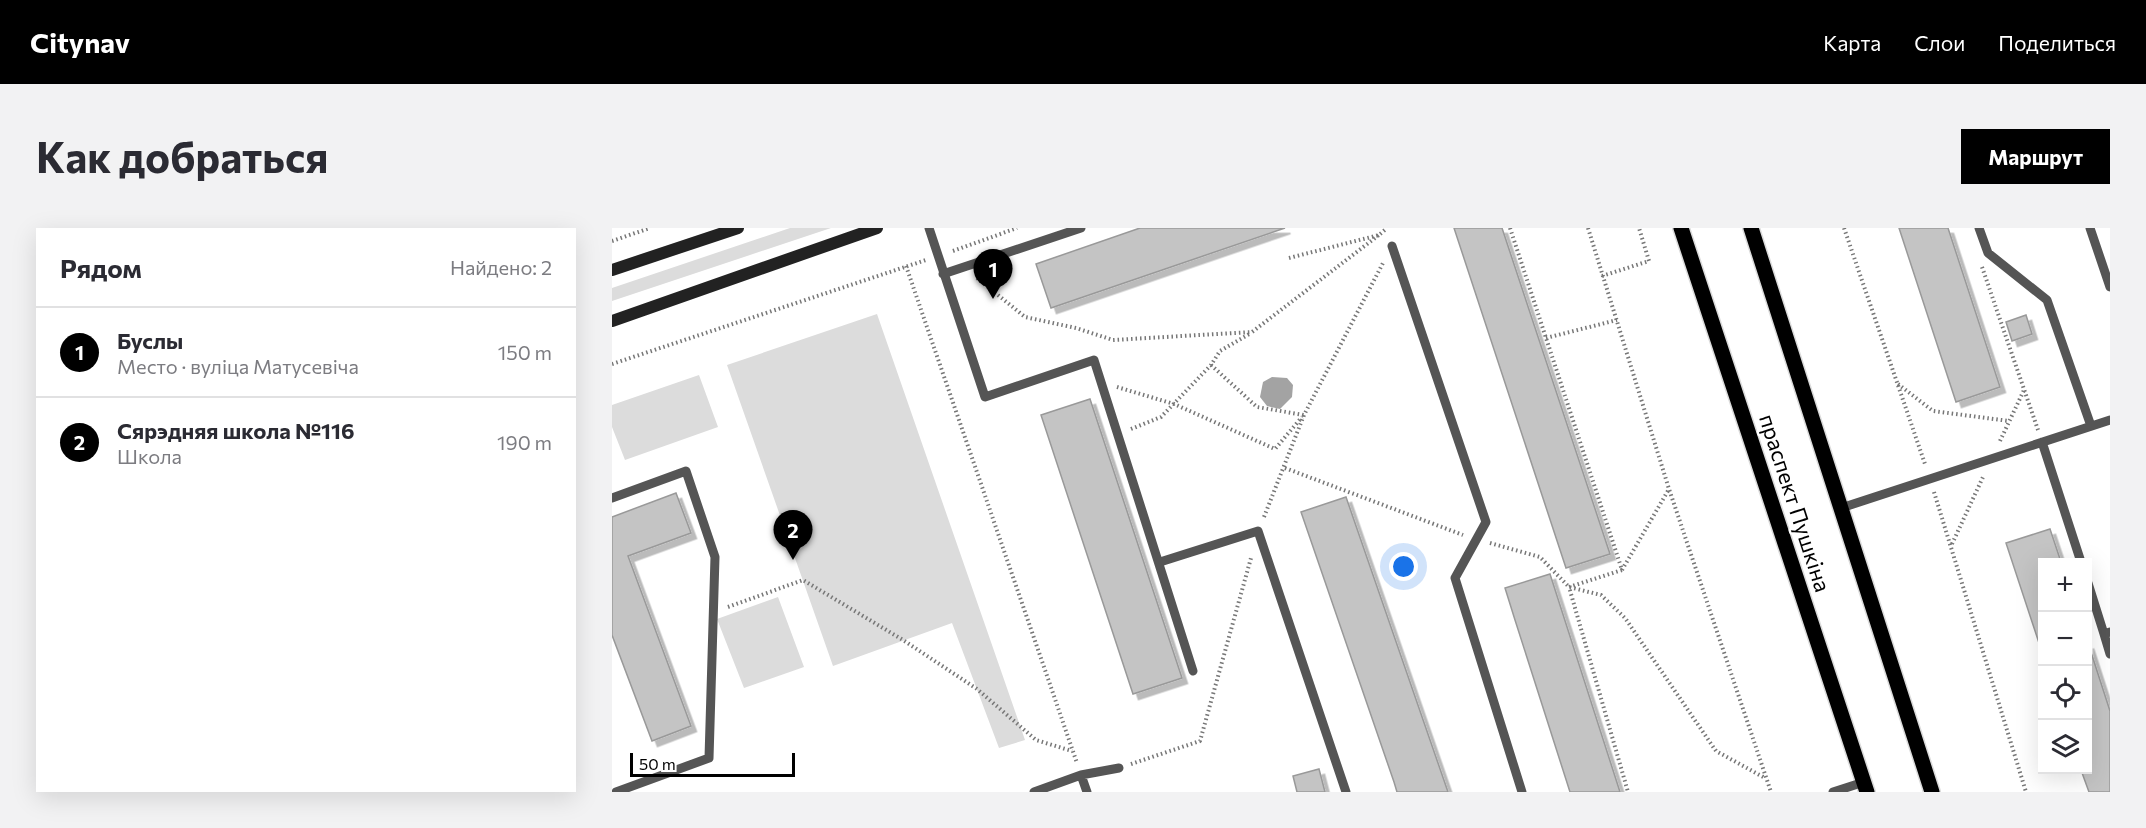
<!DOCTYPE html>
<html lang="ru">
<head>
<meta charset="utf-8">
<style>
	:root { --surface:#fff; --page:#f2f2f3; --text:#2b2b33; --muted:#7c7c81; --line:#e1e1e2; --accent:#000 }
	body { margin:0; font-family:Commissioner,sans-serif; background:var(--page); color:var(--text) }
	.controls { position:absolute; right:18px; bottom:18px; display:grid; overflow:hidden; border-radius:0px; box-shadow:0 6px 24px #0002 }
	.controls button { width:54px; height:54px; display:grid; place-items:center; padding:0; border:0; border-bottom:2px solid var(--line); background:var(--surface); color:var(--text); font:30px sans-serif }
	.scale { position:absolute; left:18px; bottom:15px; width:165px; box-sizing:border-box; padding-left:6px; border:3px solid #000; border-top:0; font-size:16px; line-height:21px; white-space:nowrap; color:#000; -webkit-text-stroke:4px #fff; paint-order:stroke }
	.you { position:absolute; left:792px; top:339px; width:21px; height:21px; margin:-15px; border:4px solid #fff; border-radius:50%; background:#1a73e8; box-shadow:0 0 0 9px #1a73e833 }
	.badge { display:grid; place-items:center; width:39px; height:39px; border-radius:50%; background:var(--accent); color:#fff; font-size:20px; font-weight:700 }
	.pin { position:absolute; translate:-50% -50px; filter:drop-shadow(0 2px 3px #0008) }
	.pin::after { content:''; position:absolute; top:32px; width:21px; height:18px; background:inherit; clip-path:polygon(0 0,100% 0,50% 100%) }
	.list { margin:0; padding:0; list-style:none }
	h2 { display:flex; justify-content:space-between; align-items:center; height:78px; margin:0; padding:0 24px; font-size:26px }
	h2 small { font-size:20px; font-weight:400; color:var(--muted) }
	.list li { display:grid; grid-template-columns:39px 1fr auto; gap:18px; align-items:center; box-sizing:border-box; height:90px; padding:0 24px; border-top:2px solid var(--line) }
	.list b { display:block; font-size:22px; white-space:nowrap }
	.list p { margin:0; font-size:20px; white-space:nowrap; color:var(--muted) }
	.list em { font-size:20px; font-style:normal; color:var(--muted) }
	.icon { flex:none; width:33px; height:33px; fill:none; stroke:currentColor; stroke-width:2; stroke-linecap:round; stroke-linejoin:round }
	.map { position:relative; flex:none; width:1498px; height:564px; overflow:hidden; border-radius:0px }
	header { display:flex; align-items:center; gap:36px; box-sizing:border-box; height:84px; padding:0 30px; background:var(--accent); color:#fff }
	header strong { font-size:28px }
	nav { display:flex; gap:33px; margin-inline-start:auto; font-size:21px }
	.intro { display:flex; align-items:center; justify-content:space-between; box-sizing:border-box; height:144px; padding:0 36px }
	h1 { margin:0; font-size:42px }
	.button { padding:15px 27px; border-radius:0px; background:var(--accent); color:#fff; font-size:21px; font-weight:700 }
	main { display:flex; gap:36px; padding:0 36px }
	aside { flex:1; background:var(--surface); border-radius:0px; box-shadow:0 6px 24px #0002 }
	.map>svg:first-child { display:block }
</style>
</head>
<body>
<header>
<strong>Citynav</strong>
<nav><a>Карта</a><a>Слои</a><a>Поделиться</a></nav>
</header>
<div class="intro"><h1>Как добраться</h1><a class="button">Маршрут</a></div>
<main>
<aside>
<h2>Рядом<small>Найдено: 2</small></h2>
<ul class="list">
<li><span class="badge">1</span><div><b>Буслы</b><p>Место · вуліца Матусевіча</p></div><em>150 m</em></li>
<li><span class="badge">2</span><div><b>Сярэдняя школа №116</b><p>Школа</p></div><em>190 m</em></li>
</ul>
</aside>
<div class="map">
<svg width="1498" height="564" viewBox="0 0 1498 564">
	<defs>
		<filter id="shadow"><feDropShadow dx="5.5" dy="5.5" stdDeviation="0" flood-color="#0004"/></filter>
	</defs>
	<rect width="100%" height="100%" fill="#fff"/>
	<!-- green -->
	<path fill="#dcdcdc" d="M178 0H219L0 73V60Z
		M265 86 413 512 387 520 340 395 221 438 115 137Z
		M87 147 106 199 13 232 0 199V177Z
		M166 369 192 439 132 460 105 391Z"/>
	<!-- water -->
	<path fill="#a3a3a3" d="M660 149 675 150 681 157 680 169 668 181 655 178 648 169 651 154Z"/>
	<!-- building -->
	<path fill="#c4c4c4" stroke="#999" stroke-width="1.5" filter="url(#shadow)" d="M528 0H673L439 80 424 36Z
		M842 0H890L998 326 954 340Z
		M1287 0H1336L1388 159 1344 174Z
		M1414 87 1420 106 1400 113 1394 94Z
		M478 171 570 450 521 466 429 187Z
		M64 265 79 305 16 328 79 498 40 513 0 407V289Z
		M734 269 836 564H785L782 554 689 284Z
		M1438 301 1449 334H1430V424L1394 315Z
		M938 346 1008 564H958L903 392 893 360Z
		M1476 415 1498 483V564H1477L1469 542H1476Z
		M707 541 713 564H685L681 548Z"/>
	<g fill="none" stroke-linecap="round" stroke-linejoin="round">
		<!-- primary casing -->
		<g stroke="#dbdbdb" stroke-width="18">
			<path id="primary" d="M1069 0 1255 564
				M1139 0 1320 564"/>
		</g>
		<!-- path -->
		<path stroke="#777" stroke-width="4" stroke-dasharray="1.5 3" stroke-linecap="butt" d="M898 0 1010 342 957 359 1016 564
			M976 0 1057 261 1159 564
			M1232 0 1313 236
			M0 13 38 0
			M341 23 405 0
			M677 30 767 7 775 0
			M294 38 465 535
			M1370 39 1426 202
			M990 48 1037 33 1027 0
			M365 50 413 89 464 100 501 112 640 104 767 7
			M934 110 1005 92
			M0 136 314 32
			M599 137 645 179 692 187
			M1286 156 1321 183 1397 193
			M505 159 562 176 663 221 690 189
			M519 201 549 189 599 137 608 123 639 105
			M1388 213 1412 162
			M673 240 851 307
			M1322 264 1414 564
			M652 289 692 187 771 35
			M878 315 928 329 957 359 989 367 1013 390 1104 523 1153 550
			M1340 316 1371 249
			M1010 342 1057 261
			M116 379 191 352 291 412 365 461 424 512 460 523
			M519 536 588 513 639 330"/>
		<!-- service -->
		<path stroke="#555" stroke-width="9" d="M317 0 373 169 482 132 581 443
			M1367 0 1376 25 1435 72 1479 198
			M1478 0 1498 59
			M780 18 874 294 843 350 910 564
			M331 46 469 0
			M1430 214 1469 334
			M0 270 74 243 103 329 97 530 4 564
			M1229 280 1498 192
			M548 334 646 303 734 564
			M1476 355 1492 406
			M1498 404 1492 406 1498 426
			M469 547 475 564
			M422 564 469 547 507 540
			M1221 564 1252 554"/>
		<!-- secondary -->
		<path stroke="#222" stroke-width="12" d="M0 42 126 0
			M0 93 265 0"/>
		<!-- primary -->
		<use href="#primary" stroke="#000" stroke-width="15"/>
	</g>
	<g text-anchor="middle" stroke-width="4.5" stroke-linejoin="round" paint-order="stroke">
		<!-- street labels -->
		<g font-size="22" fill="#000" stroke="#fff">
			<text transform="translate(1183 275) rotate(72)" y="8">праспект Пушкіна</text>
		</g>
	</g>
</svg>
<div class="controls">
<button>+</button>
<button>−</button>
<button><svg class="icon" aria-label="locate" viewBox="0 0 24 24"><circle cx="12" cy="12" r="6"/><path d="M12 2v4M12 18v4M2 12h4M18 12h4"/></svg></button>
<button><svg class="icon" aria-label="layers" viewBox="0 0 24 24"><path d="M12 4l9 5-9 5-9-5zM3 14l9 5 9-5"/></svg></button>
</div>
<div class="scale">50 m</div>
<div class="you"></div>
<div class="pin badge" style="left:381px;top:71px">1</div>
<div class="pin badge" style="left:181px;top:332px">2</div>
</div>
</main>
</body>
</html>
